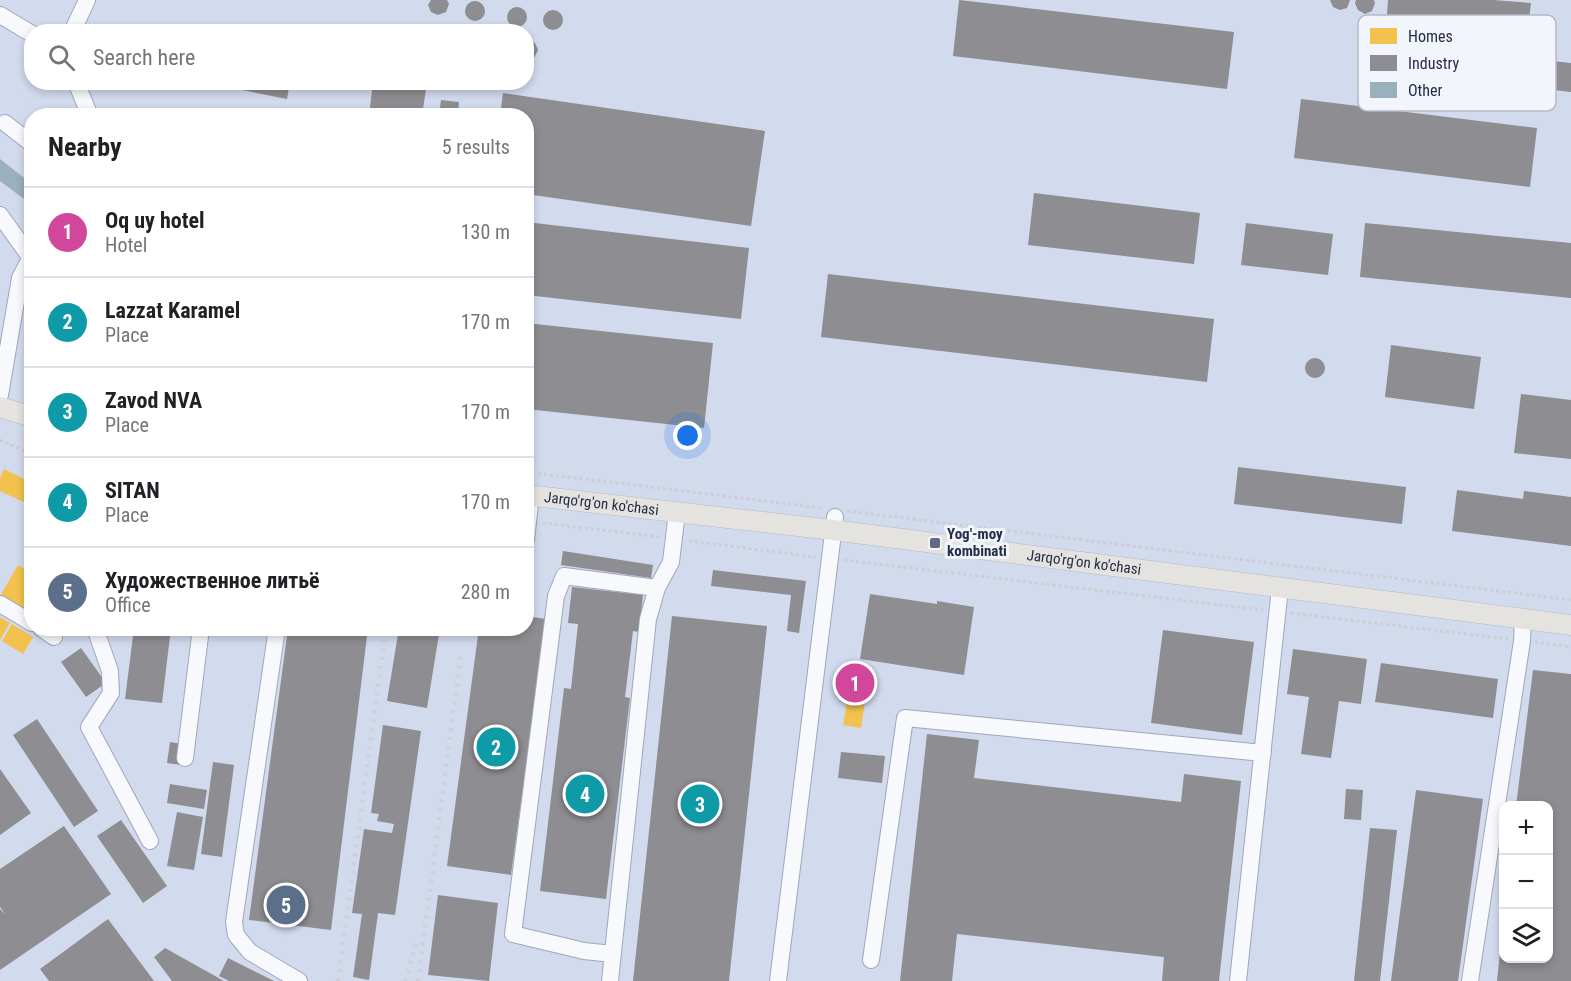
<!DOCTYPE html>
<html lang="en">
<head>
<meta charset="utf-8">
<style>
	:root { --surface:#fff; --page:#f6f6f6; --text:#202124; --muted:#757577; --line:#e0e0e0; --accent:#d93025 }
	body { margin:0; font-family:"Roboto Condensed",sans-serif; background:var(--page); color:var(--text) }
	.controls { position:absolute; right:18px; bottom:18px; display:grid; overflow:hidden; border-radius:12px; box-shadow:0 3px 9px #0003 }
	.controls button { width:54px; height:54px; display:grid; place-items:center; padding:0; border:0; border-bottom:2px solid var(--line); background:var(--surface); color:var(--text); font:30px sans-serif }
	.you { position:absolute; left:688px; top:436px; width:21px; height:21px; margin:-15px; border:4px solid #fff; border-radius:50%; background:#1a73e8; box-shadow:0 0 0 9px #1a73e833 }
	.badge { display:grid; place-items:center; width:39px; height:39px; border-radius:50%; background:var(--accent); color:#fff; font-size:20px; font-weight:700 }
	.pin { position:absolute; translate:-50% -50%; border:3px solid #fff; box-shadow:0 2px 6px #0006 }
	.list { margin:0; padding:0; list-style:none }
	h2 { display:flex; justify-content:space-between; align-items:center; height:78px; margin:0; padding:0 24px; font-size:26px }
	h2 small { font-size:20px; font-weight:400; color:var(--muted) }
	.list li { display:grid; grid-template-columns:39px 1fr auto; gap:18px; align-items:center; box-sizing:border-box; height:90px; padding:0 24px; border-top:2px solid var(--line) }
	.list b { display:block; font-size:22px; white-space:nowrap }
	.list p { margin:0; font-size:20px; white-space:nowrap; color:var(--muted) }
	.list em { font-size:20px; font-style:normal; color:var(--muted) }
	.icon { flex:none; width:33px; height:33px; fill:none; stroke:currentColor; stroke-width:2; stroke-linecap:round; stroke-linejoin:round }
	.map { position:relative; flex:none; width:1571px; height:981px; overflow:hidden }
	.search { position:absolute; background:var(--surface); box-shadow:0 3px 9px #0003; left:24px; top:24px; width:510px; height:66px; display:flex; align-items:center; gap:15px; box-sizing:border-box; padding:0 21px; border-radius:24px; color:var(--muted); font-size:22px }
	.panel { position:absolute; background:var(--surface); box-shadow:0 3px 9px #0003; left:24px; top:108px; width:510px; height:528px; border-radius:24px }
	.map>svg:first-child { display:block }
</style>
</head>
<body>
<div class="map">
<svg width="1571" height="981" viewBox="0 0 1571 981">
	<rect width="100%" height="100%" fill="#d2daee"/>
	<!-- homes -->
	<path fill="#f2c14e" d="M4 469 32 483 30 505 0 491V478Z
		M18 565 32 573V613L0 596Z
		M0 617 10 623 0 640Z
		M12 624 33 637 23 654 2 641Z
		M853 666 870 669 861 728 843 725Z"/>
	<!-- industry -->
	<path fill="#8d8d92" d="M431 0H447L449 4 446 12 438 15 431 12 428 5Z
		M959 0 1234 32 1227 89 953 56Z
		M1330 0H1350L1347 8 1340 10 1333 7Z
		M1356 0H1374L1375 3 1372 11 1365 14 1358 10 1355 3Z
		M1388 0H1493L1531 3 1528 28 1387 15Z
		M465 11a10 10 0 1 1 20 0a10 10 0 1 1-20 0Z
		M507 17a10 10 0 1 1 20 0a10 10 0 1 1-20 0Z
		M543 20a10 10 0 1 1 20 0a10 10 0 1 1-20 0Z
		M528 40 535 43 538 50 534 58 526 61Z
		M1487 54 1571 63V92L1484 82Z
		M202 82H290L287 99Z
		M373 82 426 89 422 116H369Z
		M503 93 765 131 751 226 526 194V116H500Z
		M1301 99 1537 128 1530 187 1294 158Z
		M441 100 459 102 458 116H439Z
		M1034 193 1200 213 1194 264 1028 245Z
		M526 222 749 248 741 319 526 295Z
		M1246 223 1333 234 1328 275 1241 265Z
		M1365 223 1571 243V298L1360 277Z
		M828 274 1214 319 1207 382 821 337Z
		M526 323 713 343 704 428 526 409Z
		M1391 345 1481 357 1474 409 1385 397Z
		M1305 368a10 10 0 1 1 20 0a10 10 0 1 1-20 0Z
		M1521 394 1571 400V459L1514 453Z
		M1238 467 1406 487 1402 524 1234 504Z
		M1457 490 1523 499 1524 491 1571 497V546L1452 531Z
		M563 551 653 565 651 578 561 565Z
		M713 570 806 581 799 633 787 631 791 595 711 586Z
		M572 587 643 595 639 632 633 631 625 697 630 698 606 899 540 891 564 688 571 689 578 624 568 623Z
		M870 594 937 604V601L974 607 964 675 860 659Z
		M526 616 546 619 511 875 447 866 479 628H526Z
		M672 616 767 626 729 981H633Z
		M134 628H171L162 703 125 699Z
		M288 628H368L331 930 249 920Z
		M399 628H440L427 708 387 701Z
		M1163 630 1254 642 1242 735 1151 723Z
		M81 648 106 683 86 697 61 662Z
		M1293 649 1367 659 1361 704 1339 701 1331 758 1301 754 1309 697 1287 694Z
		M1381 663 1498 679 1493 718 1375 702Z
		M1533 670 1571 674V981H1497L1502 933H1504V958H1548V806H1516Z
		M37 719 98 811 74 827 13 735Z
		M383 725 421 731 395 915 378 913 369 980 353 977 362 914 352 913 364 829 392 833 394 824 377 821 379 814 371 813Z
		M927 734 979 740 974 778 1181 802 1184 774 1241 781 1219 981H1162L1164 957 957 934 952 981H900Z
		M170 742 183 744 181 765 167 763Z
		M841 752 885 756 882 783 838 778Z
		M213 762 234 765 222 857 201 854Z
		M0 769 31 813 0 835Z
		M170 784 207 790 204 809 167 803Z
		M1346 789 1363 790 1361 820 1344 819Z
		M1416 790 1483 799 1458 981H1391Z
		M177 812 203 817 194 870 167 866Z
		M121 820 167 886 143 903 97 836Z
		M64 826 111 894 0 970V909L5 914 0 907V869Z
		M1370 828 1397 830 1380 981H1354Z
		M438 895 498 903 489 981 428 975Z
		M108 919 154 981H49L40 969Z
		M165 948 224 981H172L154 957Z
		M228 958 274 981H229L219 976Z"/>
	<!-- building -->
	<path fill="#9ab0bc" d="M0 159 32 184V205L0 181Z"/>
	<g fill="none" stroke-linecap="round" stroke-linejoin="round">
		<!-- minor casing -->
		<g stroke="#9fa7bb" stroke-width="18">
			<path id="minor" d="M0 15 32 34
				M72 32 87 0
				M76 82 90 116
				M5 123 32 144
				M0 215 30 257
				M0 395 20 278 32 255
				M526 540 531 495
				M0 604 32 623
				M41 628 54 637
				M95 628 110 671 111 693 89 727 150 841
				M277 628 234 922 236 935 250 952 299 981
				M185 758 201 628
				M613 954 584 951 513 934 556 596 564 576 657 588
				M871 960 905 718 1263 753
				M610 981 648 619 657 588 671 562 677 512
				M778 981 835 517
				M1238 981 1280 588
				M1470 981 1522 641 1523 619"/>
		</g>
		<!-- major casing -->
		<g stroke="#b4b8c6" stroke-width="21">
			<g id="major">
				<path d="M0 407 32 417"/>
				<path id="s1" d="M526 495 833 530 1571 625"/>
			</g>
		</g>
		<!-- path -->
		<path stroke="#ccced4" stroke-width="3" stroke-dasharray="3 3" stroke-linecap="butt" d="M0 440 32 454
			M526 472 823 508
			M847 511 1571 600
			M543 523 659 537
			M689 541 816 557
			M844 560 1263 610
			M1291 613 1508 639
			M1535 642 1571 647"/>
		<!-- minor -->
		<use href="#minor" stroke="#f8f9fc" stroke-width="16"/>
		<!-- major -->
		<use href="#major" stroke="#e5e3e0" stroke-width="20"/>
		<!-- rail -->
		<path stroke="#ced1d7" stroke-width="4.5" stroke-dasharray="3 6" stroke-linecap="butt" d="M338 981 386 628
			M405 981 416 944
			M418 981 461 653"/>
	</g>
	<!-- markers -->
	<rect fill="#626a81" stroke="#f3f5fc" stroke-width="2" x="929" y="537" width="12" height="12" rx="3"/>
	<g text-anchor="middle" stroke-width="6" stroke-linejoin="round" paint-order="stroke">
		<!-- street labels -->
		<g font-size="15" fill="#252e47" stroke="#f3f5fc">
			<text dy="5" stroke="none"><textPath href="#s1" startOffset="76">Jarqo'rg'on ko'chasi</textPath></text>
			<text dy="5" stroke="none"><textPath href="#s1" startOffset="562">Jarqo'rg'on ko'chasi</textPath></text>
		</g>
		<!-- poi labels -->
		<g font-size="15" font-weight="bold" fill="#252e47" stroke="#f3f5fc" text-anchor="start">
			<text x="947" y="539">Yog'-moy<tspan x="947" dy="17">kombinati</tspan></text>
		</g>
	</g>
	<!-- legend -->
	<rect x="1358" y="15" width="198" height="96" rx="9" fill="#f3f5fc" stroke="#b5b9c6" stroke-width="1.5"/>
	<rect x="1370" y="28" width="27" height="16" fill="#f2c14e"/>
	<rect x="1370" y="55" width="27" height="16" fill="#8d8d92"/>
	<rect x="1370" y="82" width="27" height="16" fill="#9ab0bc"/>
	<g font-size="16" fill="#252e47">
		<text x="1408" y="42">Homes</text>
		<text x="1408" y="69">Industry</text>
		<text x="1408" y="96">Other</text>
	</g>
</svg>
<div class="controls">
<button>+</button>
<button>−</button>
<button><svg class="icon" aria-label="layers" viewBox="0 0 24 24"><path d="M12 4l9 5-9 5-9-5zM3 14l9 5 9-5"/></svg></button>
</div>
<div class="you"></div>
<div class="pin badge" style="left:855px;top:683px;background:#d1479c">1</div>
<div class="pin badge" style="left:496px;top:747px;background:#0f9aa8">2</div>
<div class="pin badge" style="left:700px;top:804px;background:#0f9aa8">3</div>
<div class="pin badge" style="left:585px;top:794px;background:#0f9aa8">4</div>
<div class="pin badge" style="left:286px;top:905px;background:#5c6f8a">5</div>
<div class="search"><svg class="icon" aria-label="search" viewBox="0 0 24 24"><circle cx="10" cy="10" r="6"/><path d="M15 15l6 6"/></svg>Search here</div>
<section class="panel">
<h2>Nearby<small>5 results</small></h2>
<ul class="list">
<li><span class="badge" style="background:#d1479c">1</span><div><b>Oq uy hotel</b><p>Hotel</p></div><em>130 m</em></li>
<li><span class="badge" style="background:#0f9aa8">2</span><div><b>Lazzat Karamel</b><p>Place</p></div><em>170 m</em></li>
<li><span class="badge" style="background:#0f9aa8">3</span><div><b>Zavod NVA</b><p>Place</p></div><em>170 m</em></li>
<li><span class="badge" style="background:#0f9aa8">4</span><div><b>SITAN</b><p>Place</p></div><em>170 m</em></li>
<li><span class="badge" style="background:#5c6f8a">5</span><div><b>Художественное литьё</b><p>Office</p></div><em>280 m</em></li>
</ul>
</section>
</div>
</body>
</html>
